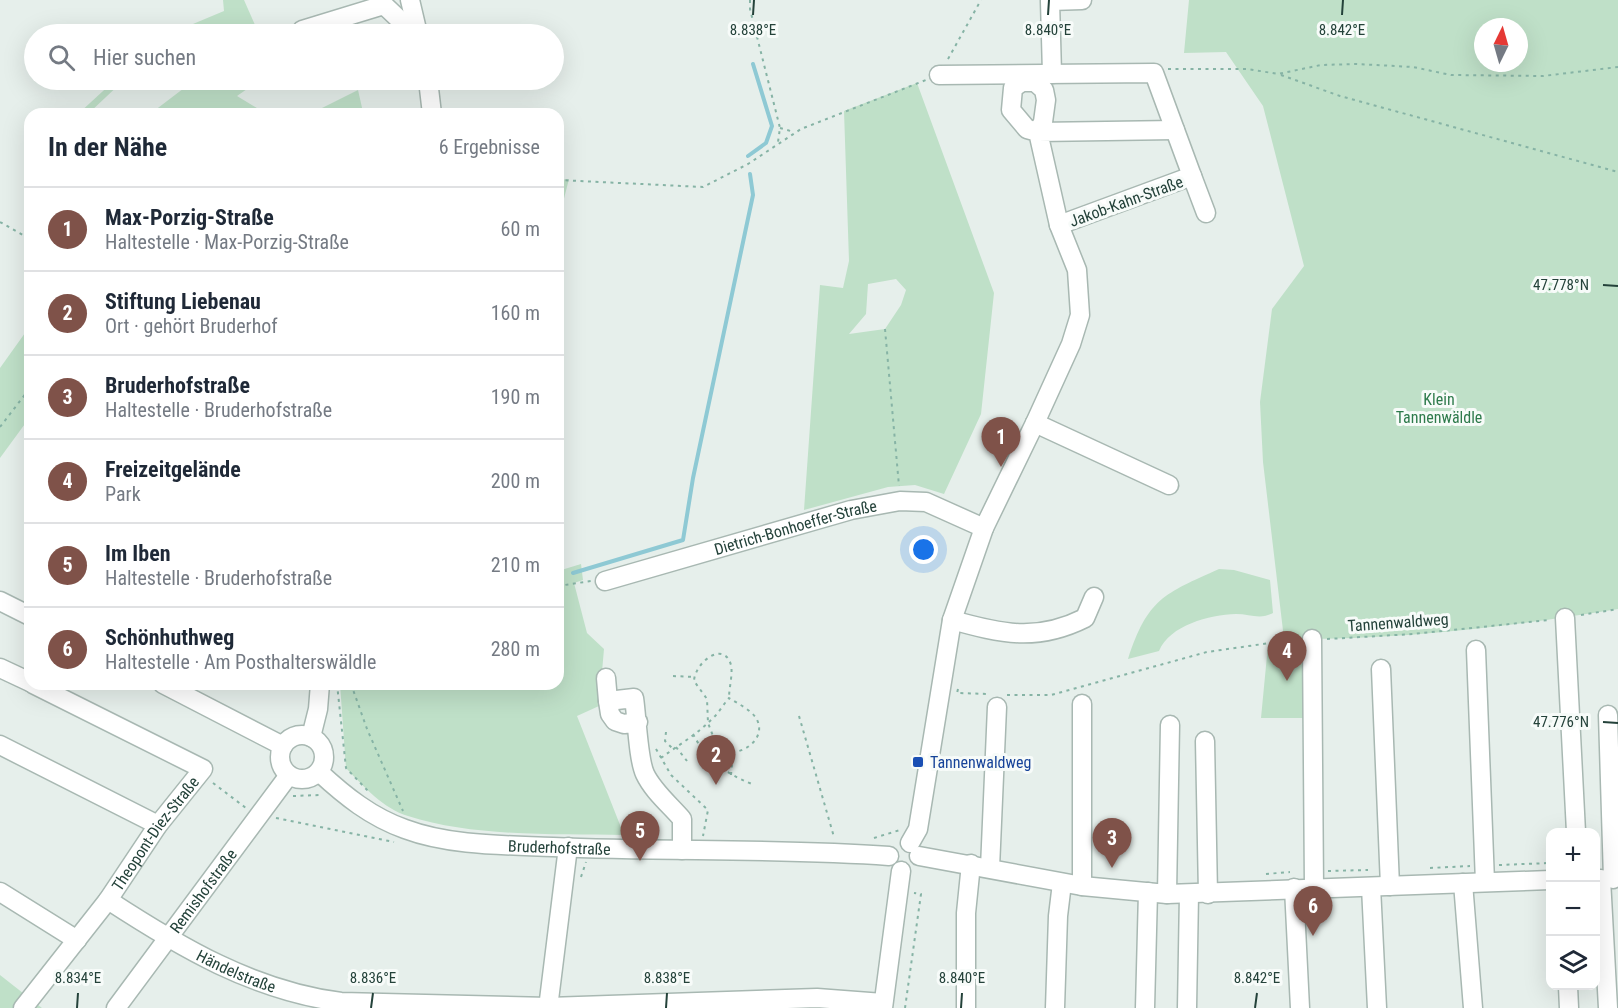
<!DOCTYPE html>
<html lang="de">
<head>
<meta charset="utf-8">
<style>
	:root { --surface:#fff; --page:#f6f6f7; --text:#1f2937; --muted:#747a83; --line:#e0e1e3; --accent:#7f5249 }
	body { margin:0; font-family:"Roboto Condensed",sans-serif; background:var(--page); color:var(--text) }
	.controls { position:absolute; right:18px; bottom:18px; display:grid; overflow:hidden; border-radius:12px; box-shadow:0 6px 24px #0002 }
	.controls button { width:54px; height:54px; display:grid; place-items:center; padding:0; border:0; border-bottom:2px solid var(--line); background:var(--surface); color:var(--text); font:30px sans-serif }
	.compass { position:absolute; left:1474px; top:18px; width:54px; height:54px; border-radius:50%; background:var(--surface); box-shadow:0 6px 24px #0002; rotate:5deg }
	.you { position:absolute; left:924px; top:550px; width:21px; height:21px; margin:-15px; border:4px solid #fff; border-radius:50%; background:#1a73e8; box-shadow:0 0 0 9px #1a73e833 }
	.badge { display:grid; place-items:center; width:39px; height:39px; border-radius:50%; background:var(--accent); color:#fff; font-size:20px; font-weight:700 }
	.pin { position:absolute; translate:-50% -50px; filter:drop-shadow(0 2px 3px #0008) }
	.pin::after { content:''; position:absolute; top:32px; width:21px; height:18px; background:inherit; clip-path:polygon(0 0,100% 0,50% 100%) }
	.list { margin:0; padding:0; list-style:none }
	h2 { display:flex; justify-content:space-between; align-items:center; height:78px; margin:0; padding:0 24px; font-size:26px }
	h2 small { font-size:20px; font-weight:400; color:var(--muted) }
	.list li { display:grid; grid-template-columns:39px 1fr auto; gap:18px; align-items:center; box-sizing:border-box; height:84px; padding:0 24px; border-top:2px solid var(--line) }
	.list b { display:block; font-size:22px; white-space:nowrap }
	.list p { margin:0; font-size:20px; white-space:nowrap; color:var(--muted) }
	.list em { font-size:20px; font-style:normal; color:var(--muted) }
	.icon { flex:none; width:33px; height:33px; fill:none; stroke:currentColor; stroke-width:2; stroke-linecap:round; stroke-linejoin:round }
	.map { position:relative; flex:none; width:1618px; height:1008px; overflow:hidden }
	.search { position:absolute; background:var(--surface); box-shadow:0 6px 24px #0002; left:24px; top:24px; width:540px; height:66px; display:flex; align-items:center; gap:15px; box-sizing:border-box; padding:0 21px; border-radius:33px; color:var(--muted); font-size:22px }
	.panel { position:absolute; background:var(--surface); box-shadow:0 6px 24px #0002; left:24px; top:108px; width:540px; height:582px; border-radius:18px }
	.map>svg:first-child { display:block }
</style>
</head>
<body>
<div class="map">
<svg width="1618" height="1008" viewBox="0 0 1618 1008">
	<rect width="100%" height="100%" fill="#e6efeb"/>
	<!-- green -->
	<path fill="#bfe0c8" fill-rule="evenodd" d="M223 0H244L259 34H169L224 11Z
		M1189 0H1618V609C1508 627 1396 640 1284 639L1263 462 1260 402 1272 309 1304 266 1263 106 1226 52 1184 53ZM1483 27H1519V63H1483Z
		M115 80H124L88 114H78Z
		M190 80H260L237 96 267 114H150L192 82Z
		M917 83 994 293 981 414 944 494 915 485 888 487 804 510 820 285 843 288 849 261 844 111ZM896 279 906 290 901 305 885 329 849 334 866 314 868 284Z
		M358 90 363 112 361 114H310Z
		M569 179 558 222V180Z
		M30 326V417L0 458V368Z
		M581 564 583 580 574 583 587 633 604 649 599 706 577 716 624 835C556 834 473 837 408 816 384 809 363 786 346 768L340 684H558V571Z
		M1219 569 1234 570 1270 580 1273 613C1260 620 1250 614 1236 614 1209 615 1170 625 1159 651L1128 659C1148 598 1164 594 1219 569Z
		M1284 642H1310V718H1261L1268 645Z
		M0 975 42 1008H0Z"/>
	<g fill="none" stroke-linecap="round" stroke-linejoin="round">
		<!-- stream -->
		<path stroke="#8ec9d4" stroke-width="4" d="M748 156 766 143 772 126 753 64
			M573 573 683 540 693 478 753 195 750 174"/>
		<!-- minor casing -->
		<g stroke="#a8b8b2" stroke-width="21">
			<g id="minor">
				<path d="M410 0 418 34"/>
				<path d="M302 30 384 5 404 24 416 28"/>
				<path d="M1052 74 1050 1 1082 0"/>
				<path d="M939 75 1154 73 1192 176 1059 225"/>
				<path d="M428 80 432 114"/>
				<path d="M1192 176 1206 213"/>
				<path d="M1035 423 1169 485"/>
				<path id="s1" d="M605 581 851 510 900 501 926 502 984 528"/>
				<path d="M0 601 30 616"/>
				<path d="M1565 618 1576 832"/>
				<path d="M952 620C1002 634 1037 642 1085 618L1094 597"/>
				<path d="M1312 639 1314 888"/>
				<path d="M1476 650 1485 882"/>
				<path d="M0 668 30 682"/>
				<path d="M1381 669 1390 886"/>
				<path d="M606 678 608 701"/>
				<path d="M163 684 283 746"/>
				<path d="M1082 704V886"/>
				<path d="M1608 715 1613 879"/>
				<path d="M638 722 624 724 615 721 610 714 608 701 634 698C637 718 638 759 645 774 653 791 670 805 682 819V850"/>
				<circle cx="302" cy="757" r="22"/>
				<path d="M311 737 318 709 320 684"/>
				<path d="M1205 741 1208 894"/>
				<path d="M0 745 158 825"/>
				<path id="s2" d="M319 772C345 796 371 817 405 829 450 846 506 845 553 847 665 852 777 848 889 856"/>
				<path d="M910 843 918 829 952 620 984 528 1035 423 1071 344 1080 315 1077 270 1059 225 1038 132 1043 122 1046 100 1044 90 1035 82H1022L1013 88 1011 110 1027 129 1038 132 1175 130"/>
				<path d="M919 856 1082 886 1167 894 1550 880"/>
				<path d="M990 868 997 707"/>
				<path d="M1601 879 1608 1008"/>
				<path d="M1463 883 1473 1008"/>
				<path d="M1371 887 1377 1008"/>
				<path d="M1294 888 1300 1008"/>
				<path d="M0 892 77 940"/>
				<path d="M1167 894 1170 725"/>
				<path id="s3" d="M108 900C180 947 254 991 341 1002L549 1007 817 998 883 1003"/>
				<path d="M1568 986 1569 1008"/>
				<path id="s4" d="M23 1008 108 900 158 825 203 769 33 684"/>
				<path id="s5" d="M116 1008 289 775"/>
				<path d="M548 1008 568 847"/>
				<path d="M883 1008 901 871"/>
				<path d="M966 1008V913L971 864"/>
				<path d="M1055 1008 1058 916 1062 883"/>
				<path d="M1145 1008 1148 892"/>
				<path d="M1187 1008 1189 894"/>
			</g>
		</g>
		<!-- path -->
		<path stroke="#86b3a5" stroke-width="2" stroke-dasharray="3 4.5" stroke-linecap="butt" d="M750 0V9L780 128 778 142
			M948 59 981 0
			M1168 69H1248L1278 74 1321 65 1357 64 1413 67 1451 75 1543 76 1618 67
			M1281 75 1340 96 1618 172
			M780 128 794 132
			M558 180 703 187 748 164 801 129 926 80
			M0 222 30 239
			M885 329 899 486
			M998 424 1000 420 1017 427
			M0 427 30 388
			M558 586 591 581
			M1581 615 1618 609
			M1327 639 1413 634 1549 620
			M673 676 694 677
			M337 684 346 768 370 793
			M351 684 367 729 403 811
			M958 689 957 693 987 694
			M1007 695H1051L1207 652 1298 639
			M799 716 834 837
			M666 732 665 741 673 749
			M693 734C707 761 725 773 752 784
			M676 747 687 761
			M656 749 671 775 708 810 703 836
			M661 758C677 746 696 735 711 720 718 714 723 705 729 698 737 703 751 710 756 718 767 736 747 753 730 752L713 736 708 723 707 699 694 681C695 662 724 640 731 665 733 674 729 688 729 698
			M731 775 733 752
			M213 783 246 808
			M293 796 320 795
			M276 818 394 842
			M874 838 900 830
			M1499 865 1550 863
			M1430 868 1470 866
			M1328 871 1368 870
			M1266 874 1290 872
			M581 877 586 862
			M905 1008 921 894 914 893"/>
		<!-- minor -->
		<use href="#minor" stroke="#fff" stroke-width="18"/>
	</g>
	<!-- ticks -->
	<path fill="none" stroke="#24423a" stroke-width="2" d="M753 15 754 0M1048 15 1049 0M1342 15 1343 0M1603 285 1618 286M1603 722 1618 723M77 1008 78 993M371 1008 373 993M666 1008 667 993M961 1008 962 993M1255 1008 1257 993"/>
	<!-- markers -->
	<rect fill="#1a4fb4" stroke="#f7fbf9" stroke-width="2" x="912" y="756" width="12" height="12" rx="3"/>
	<g text-anchor="middle" stroke-width="6" stroke-linejoin="round" paint-order="stroke">
		<!-- street labels -->
		<g font-size="16" fill="#24423a" stroke="#f7fbf9">
			<text transform="translate(1126 201) rotate(-20)" y="6">Jakob-Kahn-Straße</text>
			<text dy="6" stroke="none"><textPath href="#s1" startOffset="198">Dietrich-Bonhoeffer-Straße</textPath></text>
			<text transform="translate(1398 622) rotate(-4)" y="6">Tannenwaldweg</text>
			<text dy="6" stroke="none"><textPath href="#s4" startOffset="219">Theopont-Diez-Straße</textPath></text>
			<text dy="6" stroke="none"><textPath href="#s2" startOffset="260">Bruderhofstraße</textPath></text>
			<text dy="6" stroke="none"><textPath href="#s5" startOffset="146">Remishofstraße</textPath></text>
			<text dy="6" stroke="none"><textPath href="#s3" startOffset="147">Händelstraße</textPath></text>
		</g>
		<!-- park labels -->
		<g font-size="16" fill="#2d7a4b" stroke="#f7fbf9">
			<text x="1439" y="405">Klein<tspan x="1439" dy="18">Tannenwäldle</tspan></text>
		</g>
		<!-- transit labels -->
		<g font-size="16" fill="#164399" stroke="#f7fbf9" text-anchor="start">
			<text x="930" y="768">Tannenwaldweg</text>
		</g>
	</g>
	<g font-size="15" text-anchor="middle" fill="#24423a" stroke="#f7fbf9" stroke-width="6" stroke-linejoin="round" paint-order="stroke">
		<text x="753" y="35">8.838°E</text>
		<text x="1048" y="35">8.840°E</text>
		<text x="1342" y="35">8.842°E</text>
		<text x="1561" y="290">47.778°N</text>
		<text x="1561" y="727">47.776°N</text>
		<text x="78" y="983">8.834°E</text>
		<text x="373" y="983">8.836°E</text>
		<text x="667" y="983">8.838°E</text>
		<text x="962" y="983">8.840°E</text>
		<text x="1257" y="983">8.842°E</text>
	</g>
</svg>
<div class="controls">
<button>+</button>
<button>−</button>
<button><svg class="icon" aria-label="layers" viewBox="0 0 24 24"><path d="M12 4l9 5-9 5-9-5zM3 14l9 5 9-5"/></svg></button>
</div>
<svg class="compass" viewBox="-18 -18 36 36"><path d="M0-13l5 13h-10z" fill="#e53935"/><path d="M0 13l5-13h-10z" fill="#747a83"/></svg>
<div class="you"></div>
<div class="pin badge" style="left:1001px;top:467px">1</div>
<div class="pin badge" style="left:716px;top:785px">2</div>
<div class="pin badge" style="left:1112px;top:868px">3</div>
<div class="pin badge" style="left:1287px;top:681px">4</div>
<div class="pin badge" style="left:640px;top:861px">5</div>
<div class="pin badge" style="left:1313px;top:936px">6</div>
<div class="search"><svg class="icon" aria-label="search" viewBox="0 0 24 24"><circle cx="10" cy="10" r="6"/><path d="M15 15l6 6"/></svg>Hier suchen</div>
<section class="panel">
<h2>In der Nähe<small>6 Ergebnisse</small></h2>
<ul class="list">
<li><span class="badge">1</span><div><b>Max-Porzig-Straße</b><p>Haltestelle · Max-Porzig-Straße</p></div><em>60 m</em></li>
<li><span class="badge">2</span><div><b>Stiftung Liebenau</b><p>Ort · gehört Bruderhof</p></div><em>160 m</em></li>
<li><span class="badge">3</span><div><b>Bruderhofstraße</b><p>Haltestelle · Bruderhofstraße</p></div><em>190 m</em></li>
<li><span class="badge">4</span><div><b>Freizeitgelände</b><p>Park</p></div><em>200 m</em></li>
<li><span class="badge">5</span><div><b>Im Iben</b><p>Haltestelle · Bruderhofstraße</p></div><em>210 m</em></li>
<li><span class="badge">6</span><div><b>Schönhuthweg</b><p>Haltestelle · Am Posthalterswäldle</p></div><em>280 m</em></li>
</ul>
</section>
</div>
</body>
</html>
